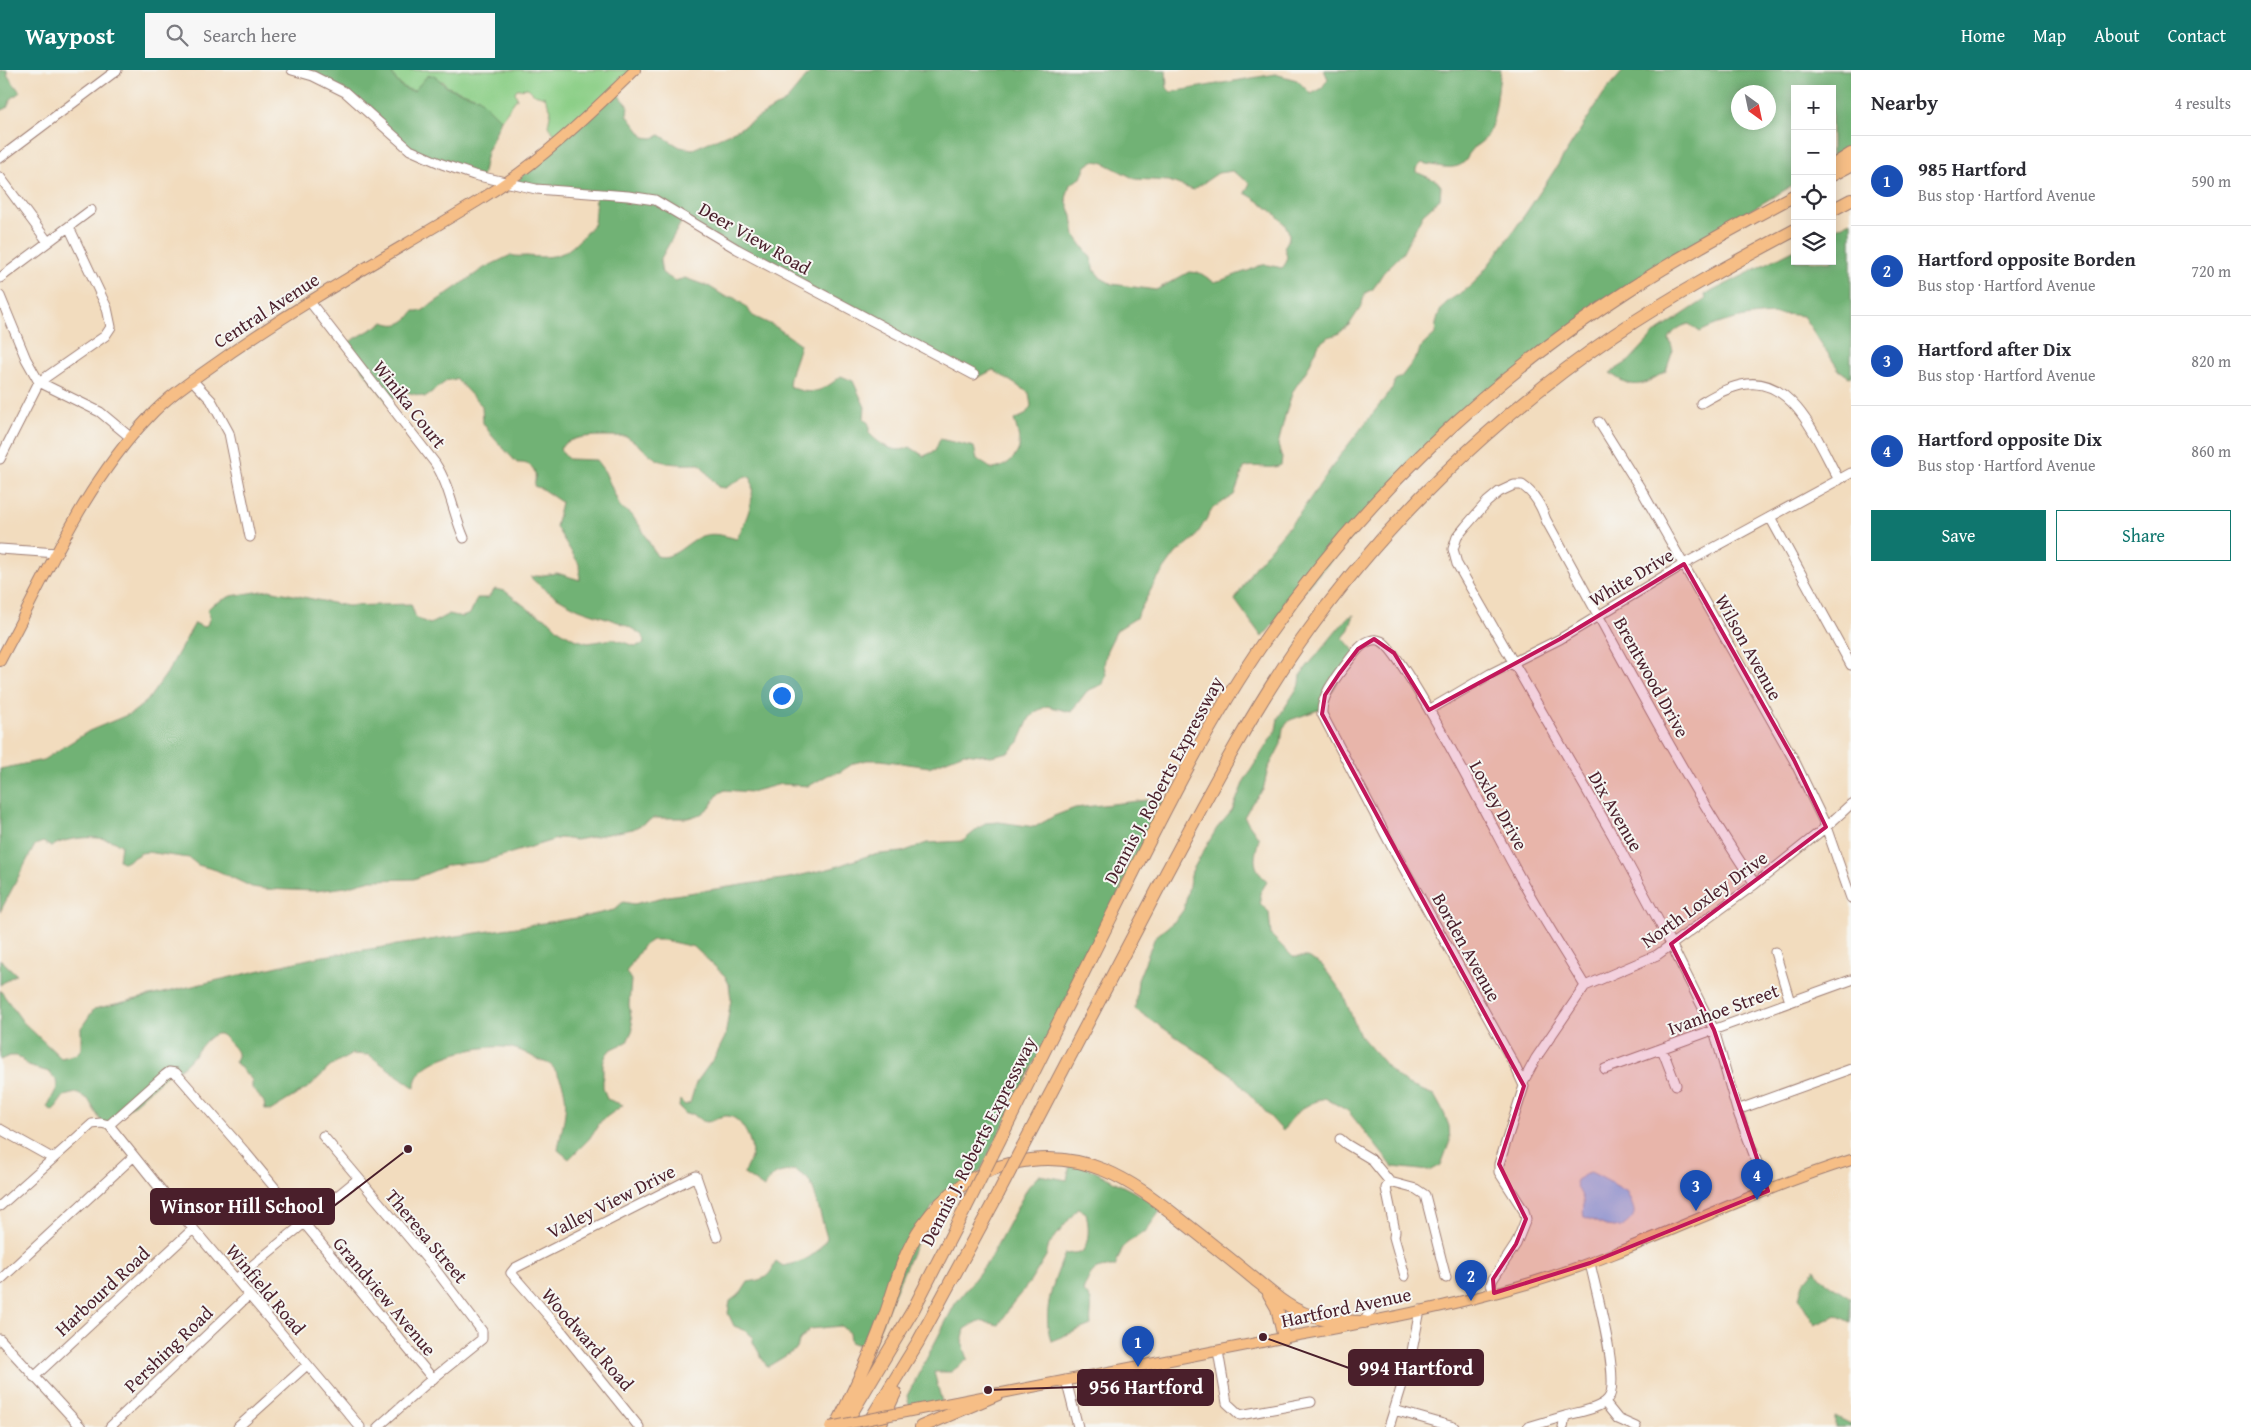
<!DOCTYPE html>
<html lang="en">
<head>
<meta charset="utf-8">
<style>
	:root { --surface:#fff; --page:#f7f7f7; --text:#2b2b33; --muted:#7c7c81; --line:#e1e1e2; --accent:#0f766e }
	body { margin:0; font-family:"Gentium Book Plus",serif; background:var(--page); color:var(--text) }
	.controls { position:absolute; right:15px; top:15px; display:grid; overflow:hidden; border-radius:0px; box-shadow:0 2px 12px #0003 }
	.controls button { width:45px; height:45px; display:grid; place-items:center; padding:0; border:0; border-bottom:1px solid var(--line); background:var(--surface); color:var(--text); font:25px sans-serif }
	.compass { position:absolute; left:1731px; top:15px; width:45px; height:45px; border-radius:50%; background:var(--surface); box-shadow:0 2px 12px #0003; rotate:147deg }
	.you { position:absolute; left:781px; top:625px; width:18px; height:18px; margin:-12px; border:4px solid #fff; border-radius:50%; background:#1a73e8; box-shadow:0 0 0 8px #1a73e833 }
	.badge { display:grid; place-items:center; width:32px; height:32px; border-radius:50%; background:var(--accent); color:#fff; font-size:16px; font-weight:700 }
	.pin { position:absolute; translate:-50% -41px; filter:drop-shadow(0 1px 2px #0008) }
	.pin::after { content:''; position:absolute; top:26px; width:18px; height:15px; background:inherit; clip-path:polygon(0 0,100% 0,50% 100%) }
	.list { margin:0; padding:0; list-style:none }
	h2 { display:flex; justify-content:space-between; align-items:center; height:65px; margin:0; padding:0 20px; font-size:21px }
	h2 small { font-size:16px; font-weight:400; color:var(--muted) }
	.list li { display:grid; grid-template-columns:32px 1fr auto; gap:15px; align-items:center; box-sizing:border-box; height:90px; padding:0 20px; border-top:1px solid var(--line) }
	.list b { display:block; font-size:19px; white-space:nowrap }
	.list p { margin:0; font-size:16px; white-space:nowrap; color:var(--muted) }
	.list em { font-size:16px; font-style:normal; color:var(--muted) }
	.actions { display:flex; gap:10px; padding:15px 20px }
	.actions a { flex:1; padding:11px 0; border:1px solid var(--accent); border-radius:0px; text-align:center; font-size:18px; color:var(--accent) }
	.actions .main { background:var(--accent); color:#fff }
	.icon { flex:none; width:28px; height:28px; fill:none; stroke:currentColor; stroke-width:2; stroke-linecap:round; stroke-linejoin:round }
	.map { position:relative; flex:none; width:1851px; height:1357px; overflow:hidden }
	header { display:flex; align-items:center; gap:30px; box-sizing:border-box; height:70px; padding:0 25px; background:var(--accent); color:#fff }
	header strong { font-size:24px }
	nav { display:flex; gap:28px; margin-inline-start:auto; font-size:18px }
	.search { width:350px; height:45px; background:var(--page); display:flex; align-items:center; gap:12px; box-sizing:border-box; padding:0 18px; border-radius:0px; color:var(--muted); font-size:19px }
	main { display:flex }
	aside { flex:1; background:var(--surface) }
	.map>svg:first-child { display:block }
</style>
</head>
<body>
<header>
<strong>Waypost</strong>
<div class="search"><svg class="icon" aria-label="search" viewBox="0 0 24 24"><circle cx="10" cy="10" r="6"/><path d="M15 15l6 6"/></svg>Search here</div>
<nav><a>Home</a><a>Map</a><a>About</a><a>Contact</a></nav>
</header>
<main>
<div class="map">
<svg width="1851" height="1357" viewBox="0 0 1851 1357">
	<rect width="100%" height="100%" fill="#f6f6f2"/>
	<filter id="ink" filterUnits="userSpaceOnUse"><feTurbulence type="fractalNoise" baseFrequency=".02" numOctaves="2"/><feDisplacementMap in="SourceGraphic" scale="10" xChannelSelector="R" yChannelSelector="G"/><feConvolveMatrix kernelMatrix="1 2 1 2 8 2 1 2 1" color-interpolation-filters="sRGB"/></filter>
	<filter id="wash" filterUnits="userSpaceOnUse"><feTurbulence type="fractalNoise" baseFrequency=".0096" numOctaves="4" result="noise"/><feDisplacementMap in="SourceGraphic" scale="20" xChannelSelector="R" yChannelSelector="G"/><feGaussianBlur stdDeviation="1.12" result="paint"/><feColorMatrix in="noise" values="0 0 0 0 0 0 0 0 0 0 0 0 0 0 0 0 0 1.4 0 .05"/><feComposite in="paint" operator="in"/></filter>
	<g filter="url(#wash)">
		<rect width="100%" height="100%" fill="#f2dcbe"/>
		<!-- green -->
		<path fill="#8ccf87" stroke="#6b7759" d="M390 0H636L560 71 548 56 551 40 545 27 534 24 528 18 517 19 515 22 517 28 501 50 474 26 447 17 443 11 420 16 415 21C400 19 397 12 390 0Z"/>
		<!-- forest -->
		<path fill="#71b274" stroke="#5e6850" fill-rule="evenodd" d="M0 0H7L8 6 20 22 11 29 7 38 0 41Z
			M290 0H390C397 12 400 19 414 21L427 6 434 5 447 17 479 28 501 50 487 82 482 107 419 85 342 21Z
			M812 0H1166L1167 18 1171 22 1275 4 1297 10 1311 24 1321 19 1328 9 1324 0H1501C1497 19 1497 52 1486 67 1482 73 1476 75 1471 80 1468 83 1469 86 1466 90 1457 103 1435 95 1422 93L1416 99V102L1437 111 1441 116 1440 129 1423 144 1402 184 1383 203 1373 219 1365 223 1361 237 1349 255 1338 264 1328 267 1319 274 1308 298 1293 321 1286 342 1278 375 1282 388 1281 395C1268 401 1257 393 1244 398L1234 425 1213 438 1195 468 1176 483 1155 512 1136 548 1117 560 1107 580 1104 595 1106 605 1103 614 1087 621 1071 642 1047 636 1035 642 1029 649 1019 672 1009 682 991 686 964 683 929 697 881 690H867L854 693 840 702 828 705 809 716 781 714 751 722 725 720 718 724 710 737 701 744 688 748H654L633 759 576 770 560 768 482 792 448 795 414 809 371 810 346 817 316 821 265 819 252 817 216 800 198 795 189 788 147 782 141 783 124 793 119 790 121 775C105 764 67 766 51 777L43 772 35 775 0 842V699L43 690 89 661 132 643 147 631 167 603 195 553 203 557 207 555 210 547 207 540 212 535 231 526 269 520 347 536 411 534 416 548 430 554 449 544 462 547 470 544 477 528H488L495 519 505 521 531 541 549 550 559 560 574 569 588 573 613 569 635 576 644 574 643 566C623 550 602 548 579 539 562 531 543 520 530 507L557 503 580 510 579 494 556 457 561 432 542 419 534 416C538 401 533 392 517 393L492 366 483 353 482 336 456 309 448 310 425 327 402 321 388 333 344 275 384 252C398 258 406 252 414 241H422L484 198 511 185C517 187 520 186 527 186 565 190 569 181 594 154L596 127 512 115 615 21 628 35 627 45 644 67 653 68 660 65 680 77 693 79 739 59 787 30ZM1093 91 1102 92 1135 109 1169 111 1193 120 1218 103 1232 101 1250 113 1245 123C1258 130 1290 151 1289 166 1289 170 1286 174 1284 177 1287 185 1289 191 1282 198 1276 197 1269 194 1263 195 1255 196 1251 201 1244 202 1234 205 1225 210 1214 212L1200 203 1189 202 1156 220 1112 214 1101 208 1095 201 1091 188 1075 166 1072 146 1066 129 1070 114 1081 108 1086 96ZM683 149 969 304 979 307 993 300 1029 323 1031 336 1025 345 1014 350C1017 358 1020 370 1019 378 1016 389 1002 399 992 399L977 389 974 377 940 369 935 381 924 386 910 377C895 385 879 374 869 363V354L864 348 865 337 853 311 841 306C823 321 811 327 789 316 790 300 797 289 800 274L776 257 753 246 744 235 733 227H726L710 217 685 208 675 211 662 203 660 190ZM626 366C636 372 643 379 652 386 664 396 684 394 700 394L718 417 725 418 746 406 751 408C756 430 746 449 737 469 725 466 714 462 702 466 687 471 674 491 657 486 645 468 640 447 620 437L605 402 596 390 568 389 561 381 560 378C573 362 607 367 626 366Z
			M1624 0H1851V81L1832 92V19H1795V114L1664 191 1466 340 1262 567 1235 530 1253 499 1300 443 1341 384 1392 319 1395 310 1401 307 1418 285 1420 278 1435 264C1437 223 1460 232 1479 207 1525 149 1564 85 1604 23ZM1738 22H1768V52H1738Z
			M1851 151V306L1849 307 1839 300 1803 246C1770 241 1730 246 1700 262L1689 254C1680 256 1673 261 1669 269L1673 280 1666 301C1642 316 1634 321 1610 303L1629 291 1655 263 1706 229 1705 225 1795 179V191H1832V160Z
			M1354 545 1349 559 1343 568 1356 583 1321 639 1290 650 1283 658 1281 674 1268 699 1263 720 1252 733 1244 747 1259 768C1254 790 1251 795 1267 812L1260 823V833L1269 842 1271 865 1293 887H1307L1322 895 1342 922 1359 964 1392 1002 1408 1015 1434 1025 1444 1043 1449 1056 1450 1071 1441 1095 1430 1101 1393 1097 1348 1041 1325 1028C1305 1034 1294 1043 1283 1061L1231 1004 1135 939 1138 910 1155 867 1176 850 1184 839 1192 801 1217 758 1232 741 1244 711 1276 660 1278 648 1300 614 1301 604 1347 548Z
			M1166 728 981 1100 932 1137 870 1279 850 1272 849 1263 841 1256 810 1259 799 1271 797 1279 767 1297 753 1272V1268L744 1260 734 1256 728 1243 730 1231 741 1223 748 1212C765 1209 769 1208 776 1191L783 1196C804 1192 815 1187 827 1168L813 1118 807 1108 795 1100C777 1103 773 1102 764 1118L744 1104C745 1097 750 1093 751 1087 755 1075 742 1047 728 1046 712 1045 711 1061 693 1044H686L679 1037 680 1030 685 1035 690 1033 696 1013 716 985 725 967 731 929 729 914 725 906 694 877 663 870H652L643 876 626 902 631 910 629 935 633 959 627 972 610 980 606 985 603 994V1017L607 1029 623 1035 601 1051 589 1069 569 1089 558 1080C561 1061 569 1038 564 1020 563 1013 557 1002 552 996 549 993 543 992 539 990 527 984 517 977 503 977 481 975 412 988 415 1018L369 985 352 984 330 997 309 1017 270 1041 265 1039 264 1032 252 1018V1010L235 992C238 986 238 983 234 978 230 974 225 966 220 964 204 961 191 1001 169 1003L109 1056 102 1053 88 1029 76 1023 64 1026 53 1041 47 1037 57 1018 56 1010 49 1002 28 996 18 986H9L0 990V920L23 952 61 988 77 984 81 979V958L94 939 317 887 583 847 614 840 623 832 634 834 668 826 789 808 832 798 870 785 902 782 927 773 963 771 985 753 999 752 1035 757 1054 746 1075 738Z
			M0 889 16 904 0 915Z
			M1071 1089 1163 1137 1146 1161 1127 1173 1122 1179 1115 1197C1092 1197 1092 1200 1083 1221 1097 1233 1089 1239 1091 1255L1051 1271C1042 1242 1052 1216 1063 1188L1065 1184 1082 1182C1090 1171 1089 1156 1086 1143L1078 1138 1049 1175 1046 1186 1030 1212 1012 1234 999 1255 979 1251 965 1259 962 1272 968 1289 951 1302H934L942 1332 910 1339 907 1326 955 1234 989 1190 1028 1117 1039 1105 1067 1110Z
			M1815 1199 1819 1207 1851 1228V1252L1837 1245 1815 1255 1799 1228 1803 1213Z
			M1835 1346 1851 1354V1357H1835Z"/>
		<!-- water -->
		<path fill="#82b7f0" stroke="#666b8e" d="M1590 1102C1592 1102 1625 1120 1627 1122 1634 1142 1641 1143 1621 1158L1606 1156 1584 1147C1582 1141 1585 1136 1583 1130 1582 1123 1576 1119 1576 1110Z"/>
	</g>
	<g filter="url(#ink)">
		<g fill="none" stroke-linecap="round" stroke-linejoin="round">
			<!-- minor casing -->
			<g stroke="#9e7e74" stroke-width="11">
				<path id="minor" d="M292 0 313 6 345 22 410 80 442 94 474 105 536 119 628 126 655 130 737 179 974 305
					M0 88 117 0
					M0 107 48 172
					M0 208 91 140
					M0 226 26 289 39 312 100 342 130 367
					M310 232 435 393C450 416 453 443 464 468
					M192 310 211 330 229 363 250 467
					M1701 333C1715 325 1730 316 1747 314 1795 308 1820 376 1839 410
					M1599 352 1642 421 1794 690 1825 754 1851 828
					M0 389 39 312 105 266 111 257 107 238 69 157
					M1770 447 1851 595
					M0 479 57 483
					M1429 640 1490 604 1560 569 1684 494 1851 403
					M1755 814C1677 698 1614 572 1546 450 1541 436 1535 424 1522 415H1514L1499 422 1487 432 1466 456 1457 467 1453 479 1457 494 1613 766 1671 874 1714 960 1737 1040 1768 1121
					M1775 882 1790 932
					M1662 979 1676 1015
					M1605 999 1851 910
					M1523 1012 1536 988 1585 916 1657 885 1755 814 1826 757 1851 734
					M1737 1040 1851 999
					M109 1055 165 1005 169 1002 176 1003 246 1083 433 1309
					M109 1055 170 1131 360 1357
					M0 1059 52 1088
					M323 1066 432 1195 482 1261V1269L425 1315 378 1357
					M1340 1069 1346 1074 1371 1089 1390 1112 1416 1119 1425 1125 1446 1208
					M1390 1112 1386 1118 1395 1161 1394 1167 1405 1206
					M0 1136 92 1054 101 1053 109 1055
					M236 1209 358 1109
					M0 1210 134 1086
					M1494 1223 1491 1214 1493 1209 1516 1174 1526 1149 1524 1141 1499 1102V1094L1524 1016 1514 994 1393 779 1322 644C1321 627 1334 610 1344 597 1352 587 1365 564 1381 571 1404 582 1498 768 1517 802 1538 841 1562 878 1585 916
					M1364 1252 1371 1240
					M0 1269 81 1357
					M1218 1281 1227 1333 1240 1345 1311 1332
					M34 1307 193 1159
					M1066 1310 1078 1357
					M1605 1333 1618 1349 1636 1357
					M1394 1340 1454 1357
					M110 1357 249 1225
					M238 1357 307 1295
					M639 1357 559 1258 511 1203 515 1198 696 1106 717 1167
					M1389 1357 1411 1286 1420 1240
					M1528 1357 1565 1346
					M1563 1357 1565 1346C1578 1342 1600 1339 1608 1329 1622 1313 1595 1217 1590 1193"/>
			</g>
			<!-- major casing -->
			<g stroke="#9e7e74" stroke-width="12">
				<path id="major" d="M0 591C45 509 82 417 148 348 172 322 203 303 232 282 311 227 396 181 478 131 537 95 586 48 635 0
					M895 1344C1018 1320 1140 1296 1262 1272 1352 1255 1443 1239 1530 1213 1640 1180 1742 1124 1851 1090"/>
			</g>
			<!-- highway casing -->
			<g stroke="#9e7e74" stroke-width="14">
				<path id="highway" d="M1832 96 1851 84
					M1832 105 1851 95
					M1832 140 1851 130
					M1023 1076C1069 987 1116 898 1163 809 1206 729 1247 649 1299 574 1383 454 1492 348 1614 265 1672 226 1733 193 1795 160
					M992 1085C1032 1005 1073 924 1113 843 1160 749 1206 655 1267 567 1362 430 1486 312 1627 221 1681 186 1738 155 1795 125
					M1269 1224 1277 1238 1284 1268
					M848 1349 913 1240 965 1139
					M836 1357C852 1324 868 1292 881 1257 894 1223 901 1186 922 1156 944 1124 976 1101 1013 1093 1083 1077 1130 1109 1181 1150 1205 1169 1229 1188 1252 1207 1268 1220 1283 1234 1301 1242 1322 1252 1343 1251 1364 1252
					M866 1357 918 1272 998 1124
					M879 1357 895 1323
					M921 1357 998 1324"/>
			</g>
			<!-- minor -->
			<use href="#minor" stroke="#fff" stroke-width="9"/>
			<!-- major -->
			<use href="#major" stroke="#f6be86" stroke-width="10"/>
			<!-- highway -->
			<use href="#highway" stroke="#f6be86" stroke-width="12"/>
			<!-- major-bridge casing -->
			<g stroke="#9e7e74" stroke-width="12" stroke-linecap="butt">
				<path id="major-bridge" d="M830 1357 895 1344"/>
			</g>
			<!-- highway-bridge casing -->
			<g stroke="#9e7e74" stroke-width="14" stroke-linecap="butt">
				<path id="highway-bridge" d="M998 1124 1023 1076
					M965 1139 992 1085"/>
			</g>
			<!-- major-bridge -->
			<use href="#major-bridge" stroke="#f6be86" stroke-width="10"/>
			<!-- highway-bridge -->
			<use href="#highway-bridge" stroke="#f6be86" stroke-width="12"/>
		</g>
	</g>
	<!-- marked area -->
	<path fill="#c2185b" fill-opacity="0.2" stroke="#c2185b" stroke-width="4" stroke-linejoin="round" d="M1684 494 1794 690 1826 757 1671 874 1714 960 1768 1121 1590 1193 1494 1223 1493 1209 1516 1174 1526 1149 1499 1094 1524 1016 1322 644 1325 625 1339 604 1358 579 1374 569 1394 583 1429 640 1560 569Z"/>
	<g text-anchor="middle" stroke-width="4" stroke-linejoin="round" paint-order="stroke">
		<!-- street labels -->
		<g font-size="19" fill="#4a1f2b" stroke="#f6f6f2">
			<text transform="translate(755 168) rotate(30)" y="7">Deer View Road</text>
			<text transform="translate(266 240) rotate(-33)" y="7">Central Avenue</text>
			<text transform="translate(410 334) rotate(52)" y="7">Winika Court</text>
			<text transform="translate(1631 507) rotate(-31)" y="7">White Drive</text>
			<text transform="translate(1749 577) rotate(61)" y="7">Wilson Avenue</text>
			<text transform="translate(1652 607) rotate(61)" y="7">Brentwood Drive</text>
			<text transform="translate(1163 710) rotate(-62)" y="7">Dennis J. Roberts Expressway</text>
			<text transform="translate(1499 735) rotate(61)" y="7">Loxley Drive</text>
			<text transform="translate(1616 741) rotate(60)" y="7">Dix Avenue</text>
			<text transform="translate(1704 829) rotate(-36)" y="7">North Loxley Drive</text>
			<text transform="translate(1467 877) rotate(61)" y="7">Borden Avenue</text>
			<text transform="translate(1723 939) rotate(-20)" y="7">Ivanhoe Street</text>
			<text transform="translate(978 1071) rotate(-63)" y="7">Dennis J. Roberts Expressway</text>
			<text transform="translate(611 1131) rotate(-27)" y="7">Valley View Drive</text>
			<text transform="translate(427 1166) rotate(50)" y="7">Theresa Street</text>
			<text transform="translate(266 1219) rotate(50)" y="7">Winfield Road</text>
			<text transform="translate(102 1221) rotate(-43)" y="7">Harbourd Road</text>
			<text transform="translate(385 1226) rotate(50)" y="7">Grandview Avenue</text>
			<text transform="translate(1346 1237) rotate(-12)" y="7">Hartford Avenue</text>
			<text transform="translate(588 1269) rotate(49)" y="7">Woodward Road</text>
			<text transform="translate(168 1279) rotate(-44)" y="7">Pershing Road</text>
		</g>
	</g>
	<!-- callouts -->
	<path fill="none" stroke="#4a1f2b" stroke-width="2" d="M408 1079L334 1136M1263 1267L1349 1298M988 1320L1078 1317"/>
	<g fill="#4a1f2b" stroke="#f6f6f2" stroke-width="2">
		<circle cx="408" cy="1079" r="5"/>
		<circle cx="1263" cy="1267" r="5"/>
		<circle cx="988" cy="1320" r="5"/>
	</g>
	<g fill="#4a1f2b" stroke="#4a1f2b" stroke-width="2">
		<rect x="151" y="1119" width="183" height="35" rx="5"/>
		<rect x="1349" y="1280" width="134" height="35" rx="5"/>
		<rect x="1078" y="1300" width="135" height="35" rx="5"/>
	</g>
	<g font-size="20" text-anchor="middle" font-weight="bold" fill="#fff">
		<text x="242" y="1143">Winsor Hill School</text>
		<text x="1416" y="1305">994 Hartford</text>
		<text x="1146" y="1324">956 Hartford</text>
	</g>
</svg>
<div class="controls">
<button>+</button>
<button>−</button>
<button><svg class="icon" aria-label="locate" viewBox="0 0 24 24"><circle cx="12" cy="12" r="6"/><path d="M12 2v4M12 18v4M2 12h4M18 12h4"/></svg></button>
<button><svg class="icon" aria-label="layers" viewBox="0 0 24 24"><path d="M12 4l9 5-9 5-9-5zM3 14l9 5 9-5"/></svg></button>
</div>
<svg class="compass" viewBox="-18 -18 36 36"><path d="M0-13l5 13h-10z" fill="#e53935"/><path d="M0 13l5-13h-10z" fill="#7c7c81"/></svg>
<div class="you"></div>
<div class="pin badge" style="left:1138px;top:1297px;background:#1a4fb4">1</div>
<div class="pin badge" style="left:1471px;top:1231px;background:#1a4fb4">2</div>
<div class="pin badge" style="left:1696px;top:1141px;background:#1a4fb4">3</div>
<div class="pin badge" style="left:1757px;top:1130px;background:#1a4fb4">4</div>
</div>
<aside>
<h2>Nearby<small>4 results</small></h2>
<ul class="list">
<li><span class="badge" style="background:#1a4fb4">1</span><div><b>985 Hartford</b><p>Bus stop · Hartford Avenue</p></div><em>590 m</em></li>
<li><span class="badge" style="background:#1a4fb4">2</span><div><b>Hartford opposite Borden</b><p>Bus stop · Hartford Avenue</p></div><em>720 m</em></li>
<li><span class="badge" style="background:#1a4fb4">3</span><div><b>Hartford after Dix</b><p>Bus stop · Hartford Avenue</p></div><em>820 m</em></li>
<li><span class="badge" style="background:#1a4fb4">4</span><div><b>Hartford opposite Dix</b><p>Bus stop · Hartford Avenue</p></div><em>860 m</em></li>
</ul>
<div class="actions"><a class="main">Save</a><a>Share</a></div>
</aside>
</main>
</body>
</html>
